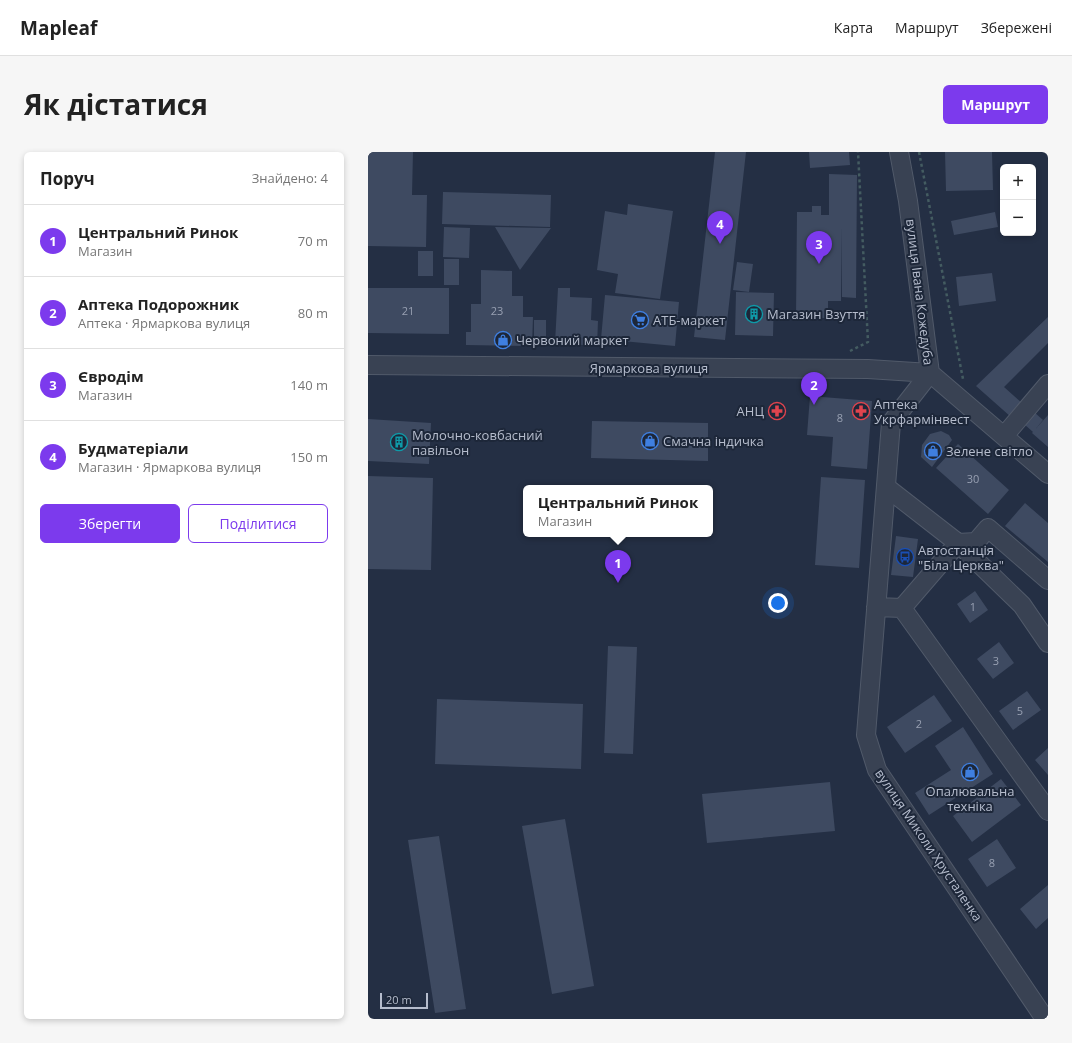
<!DOCTYPE html>
<html lang="uk">
<head>
<meta charset="utf-8">
<style>
	:root { --surface:#fff; --page:#f6f6f6; --text:#222; --muted:#767676; --line:#e0e0e0; --accent:#7c3aed }
	body { margin:0; font-family:"Open Sans",sans-serif; background:var(--page); color:var(--text) }
	.controls { position:absolute; right:12px; top:12px; display:grid; overflow:hidden; border-radius:6px; box-shadow:0 2px 6px #0003 }
	.controls button { width:36px; height:36px; display:grid; place-items:center; padding:0; border:0; border-bottom:1px solid var(--line); background:var(--surface); color:var(--text); font:20px sans-serif }
	.scale { position:absolute; left:12px; bottom:10px; width:48px; box-sizing:border-box; padding-left:4px; border:2px solid #b6bdcd; border-top:0; font-size:11px; line-height:14px; white-space:nowrap; color:#b6bdcd; -webkit-text-stroke:3px #1d2739; paint-order:stroke }
	.you { position:absolute; left:410px; top:451px; width:14px; height:14px; margin:-10px; border:3px solid #fff; border-radius:50%; background:#1a73e8; box-shadow:0 0 0 6px #1a73e833 }
	.badge { display:grid; place-items:center; width:26px; height:26px; border-radius:50%; background:var(--accent); color:#fff; font-size:13px; font-weight:700 }
	.pin { position:absolute; translate:-50% -33px; filter:drop-shadow(0 1px 2px #0008) }
	.pin::after { content:''; position:absolute; top:21px; width:14px; height:12px; background:inherit; clip-path:polygon(0 0,100% 0,50% 100%) }
	.popup { position:absolute; left:155px; top:333px; width:190px; height:52px; box-sizing:border-box; display:grid; place-content:center; border-radius:6px; background:var(--surface); filter:drop-shadow(0 1px 3px #0005); font-size:13px; white-space:nowrap; color:var(--muted) }
	.popup b { font-size:15px; color:var(--text) }
	.popup::after { content:''; position:absolute; left:50%; top:100%; margin-left:-8px; border:8px solid transparent; border-top-color:var(--surface) }
	.list { margin:0; padding:0; list-style:none }
	h2 { display:flex; justify-content:space-between; align-items:center; height:52px; margin:0; padding:0 16px; font-size:17px }
	h2 small { font-size:13px; font-weight:400; color:var(--muted) }
	.list li { display:grid; grid-template-columns:26px 1fr auto; gap:12px; align-items:center; box-sizing:border-box; height:72px; padding:0 16px; border-top:1px solid var(--line) }
	.list b { display:block; font-size:15px; white-space:nowrap }
	.list p { margin:0; font-size:13px; white-space:nowrap; color:var(--muted) }
	.list em { font-size:13px; font-style:normal; color:var(--muted) }
	.actions { display:flex; gap:8px; padding:12px 16px }
	.actions a { flex:1; padding:9px 0; border:1px solid var(--accent); border-radius:6px; text-align:center; font-size:14px; color:var(--accent) }
	.actions .main { background:var(--accent); color:#fff }
	.map { position:relative; flex:none; width:680px; height:867px; overflow:hidden; border-radius:6px }
	header { display:flex; align-items:center; gap:24px; box-sizing:border-box; height:56px; padding:0 20px; background:var(--surface); border-bottom:1px solid var(--line) }
	header strong { font-size:19px }
	nav { display:flex; gap:22px; margin-inline-start:auto; font-size:14px }
	.intro { display:flex; align-items:center; justify-content:space-between; box-sizing:border-box; height:96px; padding:0 24px }
	h1 { margin:0; font-size:28px }
	.button { padding:10px 18px; border-radius:6px; background:var(--accent); color:#fff; font-size:14px; font-weight:700 }
	main { display:flex; gap:24px; padding:0 24px }
	aside { flex:1; background:var(--surface); border-radius:6px; box-shadow:0 2px 6px #0003 }
	.map>svg:first-child { display:block }
</style>
</head>
<body>
<header>
<strong>Mapleaf</strong>
<nav><a>Карта</a><a>Маршрут</a><a>Збережені</a></nav>
</header>
<div class="intro"><h1>Як дістатися</h1><a class="button">Маршрут</a></div>
<main>
<aside>
<h2>Поруч<small>Знайдено: 4</small></h2>
<ul class="list">
<li><span class="badge">1</span><div><b>Центральний Ринок</b><p>Магазин</p></div><em>70 m</em></li>
<li><span class="badge">2</span><div><b>Аптека Подорожник</b><p>Аптека · Ярмаркова вулиця</p></div><em>80 m</em></li>
<li><span class="badge">3</span><div><b>Євродім</b><p>Магазин</p></div><em>140 m</em></li>
<li><span class="badge">4</span><div><b>Будматеріали</b><p>Магазин · Ярмаркова вулиця</p></div><em>150 m</em></li>
</ul>
<div class="actions"><a class="main">Зберегти</a><a>Поділитися</a></div>
</aside>
<div class="map">
<svg width="680" height="867" viewBox="0 0 680 867">
	<rect width="100%" height="100%" fill="#242f44"/>
	<!-- building -->
	<path fill="#3e4a61" d="M0 0H45L44 43H59L58 95 0 94Z
		M347 0H378L357 188 326 185Z
		M441 0H481L482 13 442 16Z
		M577 0H624L625 38 578 39Z
		M461 22 489 23 488 146 474 145V75L473 149H460V166H428L429 60H444V54H453V63H461Z
		M75 40 183 43 182 75 74 72Z
		M260 52 305 59 292 147 247 141 250 122 229 118 237 59 259 63Z
		M627 60 630 75 586 83 583 69Z
		M76 75 102 76 101 106 75 105Z
		M127 75 183 76 152 118Z
		M50 99H65V124H50Z
		M76 107H91V133H76Z
		M369 110 385 112 381 140 365 138Z
		M113 118 144 119V144H155V165H165L164 194 98 193V180H103V152H113Z
		M624 121 628 149 591 154 588 125Z
		M0 136H81V182L0 181Z
		M190 136H202V145L224 146 223 168 230 169 229 194 187 191Z
		M368 140 406 141 405 184 367 183Z
		M237 143 311 150 307 194 233 187Z
		M680 165V191L636 235 654 251 643 265 608 234Z
		M166 168H178V192H166Z
		M442 244 504 249 499 317 463 314 465 285 439 283Z
		M666 260 675 268 665 280 656 272Z
		M680 263V295L664 281Z
		M0 267 63 271 61 312 0 309Z
		M224 269 340 271V309L223 306Z
		M573 279 581 283 584 288 564 315 553 305 554 293 562 282Z
		M590 292 641 338 620 362 568 316Z
		M0 324 65 326 63 418 0 417Z
		M453 325 497 328 491 416 447 413Z
		M657 351 680 371V410L637 374Z
		M528 384 550 387 545 425 523 423Z
		M607 439 620 458 602 471 589 452Z
		M631 490 646 511 625 527 609 507Z
		M240 494 269 495 265 602 236 601Z
		M659 539 673 558 645 578 631 559Z
		M566 543 584 569 537 601 519 575Z
		M69 547 215 552 213 617 67 612Z
		M595 575 625 622 561 663 547 641 583 618 567 594Z
		M680 596V623L667 608Z
		M633 627 653 653 604 690 585 664Z
		M462 630 467 679 339 691 334 642Z
		M197 667 226 834 184 842 154 674Z
		M71 684 98 857 67 861 40 688Z
		M629 687 648 716 619 735 600 707Z
		M680 733V766L668 777 652 757Z"/>
	<g fill="none" stroke-linecap="round" stroke-linejoin="round">
		<!-- minor casing -->
		<g stroke="#515a6a" stroke-width="20">
			<path id="minor" d="M531 0 540 49 562 221 680 322
				M0 213 500 217 562 221
				M562 221 523 271 498 583 509 618 677 867
				M636 284 680 232
				M518 335 590 391 654 453 680 491
				M508 455 534 456 680 659
				M534 456 590 391 608 390 620 376 680 428"/>
		</g>
		<!-- path -->
		<path stroke="#445c61" stroke-width="2.5" stroke-dasharray="3 3" stroke-linecap="butt" d="M551 0 595 227
			M482 199 500 190 490 0"/>
		<!-- minor -->
		<use href="#minor" stroke="#394253" stroke-width="18"/>
	</g>
	<!-- icons -->
	<defs>
		<g id="building-ring" transform="scale(0.9)"><circle r="9.5" fill="#1d2739" stroke="#0f9aa8" stroke-width="1.5"/><path d="M-4-6H4V6H1V3H-1V6H-4ZM-2.5-4.3h1.7v1.8h-1.7ZM.8-4.3h1.7v1.8H.8ZM-2.5-1h1.7V.8h-1.7ZM.8-1h1.7V.8H.8Z" fill="#0f9aa8"/></g>
		<g id="supermarket-ring" transform="scale(0.9)"><circle r="9.5" fill="#1d2739" stroke="#3f7fe0" stroke-width="1.5"/><path d="M-6-5.5h2.5l.6 2H6L4.5 2H-2.5L-4.4-4H-6ZM-1.5 3.2a1.3 1.3 0 1 0 .1 0ZM3 3.2a1.3 1.3 0 1 0 .1 0Z" fill="#3f7fe0"/></g>
		<g id="shop-ring" transform="scale(0.9)"><circle r="9.5" fill="#1d2739" stroke="#3f7fe0" stroke-width="1.5"/><path d="M-5-2.5h2.3a2.7 3.5 0 0 1 5.4 0H5L5.5 6h-11ZM-1.5-2.5h3a1.5 2.3 0 0 0-3 0Z" fill="#3f7fe0"/></g>
		<g id="pharmacy-ring" transform="scale(0.9)"><circle r="9.5" fill="#1d2739" stroke="#e0444e" stroke-width="1.5"/><path d="M-2-6h4v4h4v4h-4v4h-4v-4h-4v-4h4Z" fill="#e0444e"/></g>
		<g id="bus-ring" transform="scale(0.9)"><circle r="9.5" fill="#1d2739" stroke="#1a4fb4" stroke-width="1.5"/><path d="M-5-6H5V4H4V6H2V4H-2V6H-4V4H-5ZM-3.5-4V0h7V-4ZM-3.5 1.2v1.5H-2V1.2ZM2 1.2v1.5H3.5V1.2Z" fill="#1a4fb4"/></g>
	</defs>
	<g fill-rule="evenodd">
		<use href="#building-ring" x="386" y="162"/>
		<use href="#supermarket-ring" x="272" y="168"/>
		<use href="#shop-ring" x="135" y="188"/>
		<use href="#pharmacy-ring" x="409" y="259"/>
		<use href="#pharmacy-ring" x="493" y="259"/>
		<use href="#shop-ring" x="282" y="289"/>
		<use href="#building-ring" x="31" y="290"/>
		<use href="#shop-ring" x="565" y="299"/>
		<use href="#bus-ring" x="537" y="405"/>
		<use href="#shop-ring" x="602" y="620"/>
	</g>
	<g text-anchor="middle" stroke-width="4" stroke-linejoin="round" paint-order="stroke">
		<!-- number labels -->
		<g font-size="11" fill="#98a0b2">
			<text x="40" y="163">21</text>
			<text x="129" y="163">23</text>
			<text x="472" y="270">8</text>
			<text x="605" y="331">30</text>
			<text x="605" y="459">1</text>
			<text x="628" y="513">3</text>
			<text x="652" y="563">5</text>
			<text x="551" y="576">2</text>
			<text x="624" y="715">8</text>
		</g>
		<!-- street labels -->
		<g font-size="13" fill="#b6bdcd" stroke="#1d2739">
			<text transform="translate(552 140) rotate(83)" y="5">вулиця Івана Кожедуба</text>
			<text x="281" y="221">Ярмаркова вулиця</text>
			<text transform="translate(561 693) rotate(56)" y="5">вулиця Миколи Хрусталенка</text>
		</g>
		<!-- poi labels -->
		<g font-size="13" fill="#b6bdcd" stroke="#1d2739" text-anchor="start">
			<text x="399" y="167">Магазин Взуття</text>
			<text x="285" y="173">АТБ-маркет</text>
			<text x="148" y="193">Червоний маркет</text>
			<text x="506" y="257">Аптека<tspan x="506" dy="15">Укрфармінвест</tspan></text>
			<text x="396" y="264" text-anchor="end">АНЦ</text>
			<text x="44" y="288">Молочно-ковбасний<tspan x="44" dy="15">павільон</tspan></text>
			<text x="295" y="294">Смачна індичка</text>
			<text x="578" y="304">Зелене світло</text>
			<text x="550" y="403">Автостанція<tspan x="550" dy="15">"Біла Церква"</tspan></text>
			<text x="602" y="644" text-anchor="middle">Опалювальна<tspan x="602" dy="15">техніка</tspan></text>
		</g>
	</g>
</svg>
<div class="controls">
<button>+</button>
<button>−</button>
</div>
<div class="scale">20 m</div>
<div class="you"></div>
<div class="pin badge" style="left:250px;top:431px">1</div>
<div class="popup"><b>Центральний Ринок</b>Магазин</div>
<div class="pin badge" style="left:446px;top:253px">2</div>
<div class="pin badge" style="left:451px;top:112px">3</div>
<div class="pin badge" style="left:352px;top:92px">4</div>
</div>
</main>
</body>
</html>
